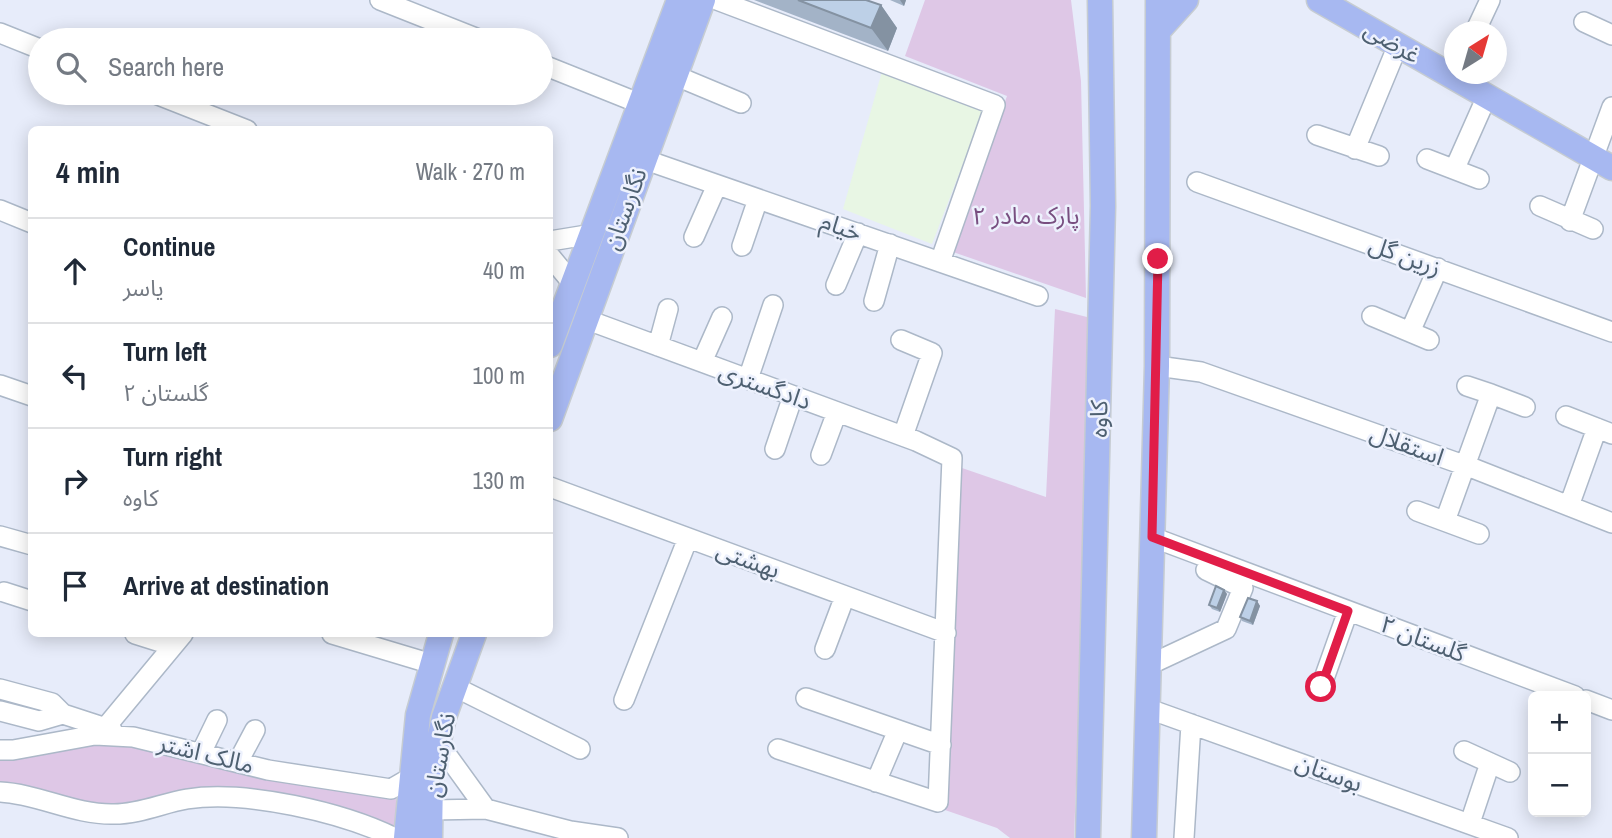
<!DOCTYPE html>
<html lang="en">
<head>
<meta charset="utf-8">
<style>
	:root { --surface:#fff; --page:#f6f6f7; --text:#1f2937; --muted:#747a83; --line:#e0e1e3 }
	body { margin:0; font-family:"Archivo Narrow","Noto Sans Arabic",sans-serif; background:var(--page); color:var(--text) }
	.controls { position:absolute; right:21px; bottom:21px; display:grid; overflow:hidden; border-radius:10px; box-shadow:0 4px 18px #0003 }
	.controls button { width:63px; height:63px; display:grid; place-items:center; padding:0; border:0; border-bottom:2px solid var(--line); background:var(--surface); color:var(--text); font:35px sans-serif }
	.compass { position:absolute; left:1444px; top:21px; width:63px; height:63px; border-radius:50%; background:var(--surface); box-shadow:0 4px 18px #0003; rotate:37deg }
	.stop { position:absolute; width:21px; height:21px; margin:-16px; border:5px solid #e11d48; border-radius:50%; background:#fff }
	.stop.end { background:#e11d48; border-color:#fff; box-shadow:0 2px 7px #0008 }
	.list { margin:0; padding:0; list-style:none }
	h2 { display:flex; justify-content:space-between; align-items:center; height:91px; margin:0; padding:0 28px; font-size:30px }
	h2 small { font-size:23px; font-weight:400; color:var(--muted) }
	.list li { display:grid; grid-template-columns:46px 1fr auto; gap:21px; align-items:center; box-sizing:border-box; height:105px; padding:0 28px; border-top:2px solid var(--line) }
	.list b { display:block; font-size:26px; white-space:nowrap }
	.list p { margin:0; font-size:23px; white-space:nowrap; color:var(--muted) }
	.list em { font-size:23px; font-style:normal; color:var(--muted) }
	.icon { flex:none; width:38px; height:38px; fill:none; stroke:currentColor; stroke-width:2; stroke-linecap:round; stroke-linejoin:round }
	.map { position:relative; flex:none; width:1612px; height:838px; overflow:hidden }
	.search { position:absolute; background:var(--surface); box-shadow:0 4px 18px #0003; left:28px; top:28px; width:525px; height:77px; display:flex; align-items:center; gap:18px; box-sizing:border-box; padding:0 24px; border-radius:38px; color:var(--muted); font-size:26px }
	.panel { position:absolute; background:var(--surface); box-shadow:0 4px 18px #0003; left:28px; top:126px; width:525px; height:511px; border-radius:10px }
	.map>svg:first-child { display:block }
</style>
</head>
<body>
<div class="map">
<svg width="1612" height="838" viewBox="0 0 1612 838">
	<rect width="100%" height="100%" fill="#e7ecfa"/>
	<!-- education -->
	<path fill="#e8f6e4" d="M883 68 986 104 932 244 843 209Z"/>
	<!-- green -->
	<path fill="#dec7e6" d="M925 0H1071L1081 81 1086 298 953 252 1007 96 905 56Z
		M1055 309 1087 317V490L1074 838H1010L997 828 945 810 957 475 962 468 1046 497Z
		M130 743 396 799V832C340 814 279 789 220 787 191 786 165 801 137 806 97 813 40 794 0 786V758L99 744Z"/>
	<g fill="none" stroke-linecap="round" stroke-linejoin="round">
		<!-- minor casing -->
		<g stroke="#acb8c8" stroke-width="22">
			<path id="minor" d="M380 0 481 40
				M717 0 995 105 940 262
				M1584 22 1612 35
				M1475 32 1490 0
				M0 33 40 49
				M541 64 641 104
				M674 75 741 103
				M153 93 247 130
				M1317 135 1379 156
				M1355 149 1398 45
				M643 159 1038 296
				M1427 159 1479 179
				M1455 168 1487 96
				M1197 182 1612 332
				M1540 206 1593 229
				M0 210 32 223
				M1570 221 1612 107
				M694 237 717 185
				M550 241 593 234
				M742 246 758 199
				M550 256 573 284
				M836 285 858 233
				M874 301 890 244
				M1372 316 1429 340
				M585 319 916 441 952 458 938 802 778 749
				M1410 332 1438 268
				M901 340 932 353 903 436
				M658 346 668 309
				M702 362 722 317
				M1157 366 1201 372 1475 469 1612 523
				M748 379 773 305
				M0 385 32 396
				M1467 386 1491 394
				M1566 416 1612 434
				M775 449 793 396
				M821 455 837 412
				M550 487 946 633
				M1569 506 1597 428
				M1417 511 1479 534
				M1445 521 1491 394 1525 407
				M0 536 32 545
				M1152 537 1575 696
				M4 592 32 601
				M135 634 173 646
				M332 634 432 664
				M825 649 845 596
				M1149 665 1226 629 1243 588 1206 570
				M455 687 580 749
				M1321 687 1348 611
				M0 689 52 703 63 714 112 730
				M806 698 941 745
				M624 700 688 538
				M1586 700 1612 710
				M1149 709 1508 838
				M0 711 39 721 63 714
				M105 728 183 634
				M439 744 486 809
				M0 750H13L95 735 133 737 268 770 391 789 410 778
				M1464 751 1510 772
				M201 753 217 720
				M238 762 255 730
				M876 782 898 730
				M0 792C39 794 74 815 114 814 140 814 163 803 187 799 246 790 342 812 395 838
				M431 810 486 809 570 831 618 838
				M1470 823 1490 763
				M1184 838 1191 724"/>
		</g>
		<!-- major casing -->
		<g stroke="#c6ccd2" stroke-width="27">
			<path id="major" d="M1319 0 1612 168
				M1158 31 1186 0
				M550 345 679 0
				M550 419 703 0
				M406 838 418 715 441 634
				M430 838 431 778 444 717 474 634
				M1088 838 1103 206 1100 0
				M1144 838 1157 366 1158 0"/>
		</g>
		<!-- minor -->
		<use href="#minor" stroke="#fff" stroke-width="19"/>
		<!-- major -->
		<use href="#major" stroke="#a7b8f1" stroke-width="24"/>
	</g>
	<!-- wall -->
	<path fill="#a3b3c7" d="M754 0H866L881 5 897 28 888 51Z
		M890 0H906L904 6Z
		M1224 590 1227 594 1220 612 1212 609 1209 605Z
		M1257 601 1260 606 1253 625 1242 621 1240 617Z"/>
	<!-- shaded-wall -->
	<path fill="#8492a2" d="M900 0H906L904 6Z
		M881 5 897 28 888 51 871 28Z
		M1224 590 1227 594 1220 612 1217 608Z
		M1257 601 1260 606 1253 625 1250 621Z"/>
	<!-- building -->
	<path fill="#bdd0e7" stroke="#8492a2" stroke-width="2" d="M798 0H866L881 5 871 28Z
		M1216 586 1224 590 1217 608 1209 605Z
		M1248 598 1257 601 1250 621 1240 617Z"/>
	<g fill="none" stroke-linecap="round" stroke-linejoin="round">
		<!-- route -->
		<path stroke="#e11d48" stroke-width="9" d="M1158 259 1152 537 1348 611 1321 687"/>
	</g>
	<g text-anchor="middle" stroke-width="5" stroke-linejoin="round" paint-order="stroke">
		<!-- street labels -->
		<g font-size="24" fill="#4e6071" stroke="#edf1fd">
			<text transform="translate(1392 42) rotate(30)" y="8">غرضی</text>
			<text transform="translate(625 209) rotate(-70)" y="8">نگارستان</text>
			<text transform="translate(841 227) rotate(19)" y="8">خیام</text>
			<text transform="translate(1405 256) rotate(20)" y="8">زرین گل</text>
			<text transform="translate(765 386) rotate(20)" y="8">دادگستری</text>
			<text transform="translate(1099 419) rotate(-89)" y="8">کاوه</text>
			<text transform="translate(1407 445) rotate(20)" y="8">استقلال</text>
			<text transform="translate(748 560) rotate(20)" y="8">بهشتی</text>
			<text transform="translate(1423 639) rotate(21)" y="8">گلستان ۲</text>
			<text transform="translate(206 754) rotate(14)" y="8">مالک اشتر</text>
			<text transform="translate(440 755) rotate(-80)" y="8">نگارستان</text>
			<text transform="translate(1329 773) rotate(20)" y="8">بوستان</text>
		</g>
		<!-- park labels -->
		<g font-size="24" fill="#784e80" stroke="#edf1fd">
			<text x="1026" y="224">پارک مادر ۲</text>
		</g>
	</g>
</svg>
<div class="controls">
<button>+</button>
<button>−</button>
</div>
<svg class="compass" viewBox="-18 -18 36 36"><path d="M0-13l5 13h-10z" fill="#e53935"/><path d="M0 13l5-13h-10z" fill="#747a83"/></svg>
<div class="stop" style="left:1321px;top:687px"></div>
<div class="stop end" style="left:1158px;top:259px"></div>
<div class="search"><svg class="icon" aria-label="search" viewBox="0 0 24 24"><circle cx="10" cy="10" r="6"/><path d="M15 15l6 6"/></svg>Search here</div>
<section class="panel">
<h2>4 min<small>Walk · 270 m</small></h2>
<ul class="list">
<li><svg class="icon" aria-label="ahead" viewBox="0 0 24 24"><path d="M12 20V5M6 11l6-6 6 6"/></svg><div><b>Continue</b><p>یاسر</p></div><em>40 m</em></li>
<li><svg class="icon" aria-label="left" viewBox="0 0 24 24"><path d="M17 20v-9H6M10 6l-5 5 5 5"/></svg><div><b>Turn left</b><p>گلستان ۲</p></div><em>100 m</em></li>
<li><svg class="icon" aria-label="right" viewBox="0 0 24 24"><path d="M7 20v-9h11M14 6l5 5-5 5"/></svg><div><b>Turn right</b><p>کاوه</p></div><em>130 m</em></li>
<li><svg class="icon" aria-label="arrive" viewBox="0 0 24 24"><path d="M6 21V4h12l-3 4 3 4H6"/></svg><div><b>Arrive at destination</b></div></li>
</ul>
</section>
</div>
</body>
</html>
